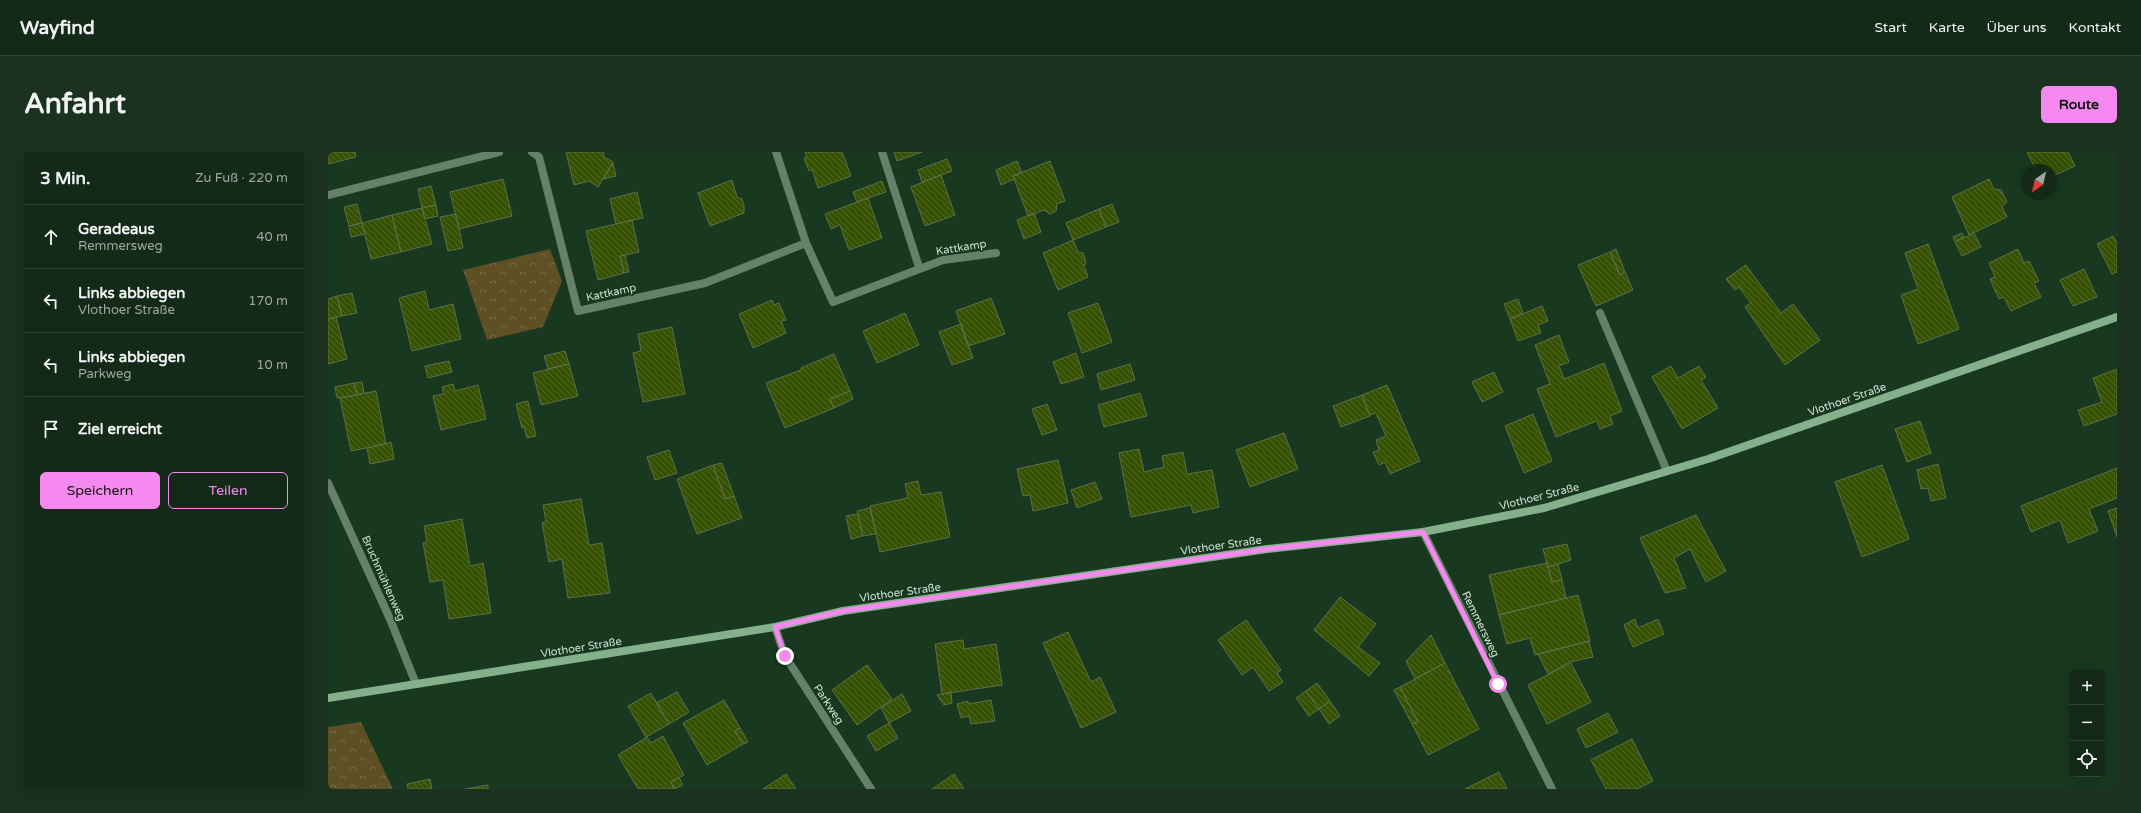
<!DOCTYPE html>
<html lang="de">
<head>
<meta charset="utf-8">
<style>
	:root { --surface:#122a17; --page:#1b3220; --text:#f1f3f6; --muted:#9ca7a1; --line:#314636; --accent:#f589ef }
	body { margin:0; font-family:"Varela Round",sans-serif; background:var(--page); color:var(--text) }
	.controls { position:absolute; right:12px; bottom:12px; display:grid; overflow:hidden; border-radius:6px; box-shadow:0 4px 16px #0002 }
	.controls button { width:36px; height:36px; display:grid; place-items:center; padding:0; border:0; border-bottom:1px solid var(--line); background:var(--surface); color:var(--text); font:20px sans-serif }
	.compass { position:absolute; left:1693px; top:12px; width:36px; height:36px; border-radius:50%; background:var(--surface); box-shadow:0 4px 16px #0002; rotate:214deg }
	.stop { position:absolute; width:12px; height:12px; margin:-9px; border:3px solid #f589ef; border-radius:50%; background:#fff }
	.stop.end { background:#f589ef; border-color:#fff; box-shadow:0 1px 4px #0008 }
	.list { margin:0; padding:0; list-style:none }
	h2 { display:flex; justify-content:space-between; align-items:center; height:52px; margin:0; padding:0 16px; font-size:17px }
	h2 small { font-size:13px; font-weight:400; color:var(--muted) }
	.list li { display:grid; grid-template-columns:26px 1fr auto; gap:12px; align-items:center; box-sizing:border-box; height:64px; padding:0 16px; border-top:1px solid var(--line) }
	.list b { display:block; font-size:15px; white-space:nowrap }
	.list p { margin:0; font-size:13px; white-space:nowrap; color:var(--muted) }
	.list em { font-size:13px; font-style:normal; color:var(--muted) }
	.actions { display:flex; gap:8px; padding:12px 16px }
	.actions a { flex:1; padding:9px 0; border:1px solid var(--accent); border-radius:6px; text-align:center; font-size:14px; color:var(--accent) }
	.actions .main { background:var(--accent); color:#111 }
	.icon { flex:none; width:22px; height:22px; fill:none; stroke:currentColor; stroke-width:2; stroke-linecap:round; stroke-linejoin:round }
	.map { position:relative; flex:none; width:1789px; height:637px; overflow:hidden; border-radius:6px }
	header { display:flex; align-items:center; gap:24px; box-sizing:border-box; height:56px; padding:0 20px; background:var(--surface); border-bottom:1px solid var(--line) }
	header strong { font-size:19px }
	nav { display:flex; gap:22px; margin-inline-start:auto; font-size:14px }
	.intro { display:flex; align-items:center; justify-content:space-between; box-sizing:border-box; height:96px; padding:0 24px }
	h1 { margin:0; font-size:28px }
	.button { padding:10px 18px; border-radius:6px; background:var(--accent); color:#111; font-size:14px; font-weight:700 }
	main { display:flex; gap:24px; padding:0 24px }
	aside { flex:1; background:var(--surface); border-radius:6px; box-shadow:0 4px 16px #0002 }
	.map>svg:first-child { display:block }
</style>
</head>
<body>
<header>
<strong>Wayfind</strong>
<nav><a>Start</a><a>Karte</a><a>Über uns</a><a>Kontakt</a></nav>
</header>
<div class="intro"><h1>Anfahrt</h1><a class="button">Route</a></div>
<main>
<aside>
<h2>3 Min.<small>Zu Fuß · 220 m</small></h2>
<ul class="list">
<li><svg class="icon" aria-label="ahead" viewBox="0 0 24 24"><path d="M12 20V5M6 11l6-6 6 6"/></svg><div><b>Geradeaus</b><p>Remmersweg</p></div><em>40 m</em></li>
<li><svg class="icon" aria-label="left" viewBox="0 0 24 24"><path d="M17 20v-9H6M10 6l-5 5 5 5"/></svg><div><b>Links abbiegen</b><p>Vlothoer Straße</p></div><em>170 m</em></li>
<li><svg class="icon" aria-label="left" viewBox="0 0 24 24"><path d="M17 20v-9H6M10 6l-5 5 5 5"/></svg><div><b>Links abbiegen</b><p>Parkweg</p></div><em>10 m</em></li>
<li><svg class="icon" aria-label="arrive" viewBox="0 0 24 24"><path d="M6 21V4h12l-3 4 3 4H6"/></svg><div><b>Ziel erreicht</b></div></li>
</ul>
<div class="actions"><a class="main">Speichern</a><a>Teilen</a></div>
</aside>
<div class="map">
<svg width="1789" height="637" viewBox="0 0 1789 637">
	<defs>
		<pattern id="forest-crowns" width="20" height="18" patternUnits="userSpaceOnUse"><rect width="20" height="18" fill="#5f4f24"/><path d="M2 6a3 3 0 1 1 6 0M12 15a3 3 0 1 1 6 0" fill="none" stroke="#756843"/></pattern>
		<pattern id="building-back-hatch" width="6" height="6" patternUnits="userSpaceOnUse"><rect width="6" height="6" fill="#355101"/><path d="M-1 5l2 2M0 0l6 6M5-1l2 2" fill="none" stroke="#516a25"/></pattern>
	</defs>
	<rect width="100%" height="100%" fill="#18381f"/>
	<!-- forest -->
	<path fill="url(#forest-crowns)" d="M222 97 234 129 215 175 159 188 135 118Z
		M33 570 65 637H0V575Z"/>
	<!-- building -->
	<path fill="url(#building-back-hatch)" stroke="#5d6f4b" d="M0 0H27L28 5 0 12Z
		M238 0H275L276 5 285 10 270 35 261 29 246 33Z
		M477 0H514L523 24 490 36 484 17 481 19 476 6 479 5Z
		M566 0H594L569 9Z
		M1699 0H1740L1747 14 1723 25V18H1708Z
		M619 7 624 19 594 30 590 18Z
		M689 9 694 21 685 24 686 27 673 33 668 18Z
		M722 9 737 49 729 52 728 59 722 62 716 58 700 64 685 24Z
		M285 11 288 24 275 27Z
		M613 23 627 63 597 74 583 35Z
		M175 27 184 64 131 77 122 40Z
		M1661 27 1666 37 1673 38 1679 50 1674 55 1679 65 1641 83 1624 45Z
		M404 28 409 45 414 47 416 54V61L382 74 370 41Z
		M554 29 558 40 529 50 525 40Z
		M103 34 108 53 94 56 90 37Z
		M309 40 315 66 288 72 282 47Z
		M540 46 554 86 521 98 512 73 503 77 497 62Z
		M29 52 34 71 21 74 16 55Z
		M784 52 791 70 778 75 771 57Z
		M108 53 110 64 97 67 94 56Z
		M94 56 104 92 73 100 64 63Z
		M771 57 778 75 745 88 738 71Z
		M706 61 713 80 696 87 689 68Z
		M128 62 135 96 120 99 112 65Z
		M64 63 73 100 43 107 34 71Z
		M304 68 311 100 292 104 296 121 270 128 258 79Z
		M34 71 37 82 23 85 21 74Z
		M1634 81 1636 85 1627 90 1625 85Z
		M1646 81 1653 95 1634 104 1627 90Z
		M1785 84 1789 91V120L1784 122 1769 92Z
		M745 88 750 100 755 101 758 110 756 114 760 125 730 138 715 101Z
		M1600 92 1631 177 1590 192 1573 143 1590 137 1577 101Z
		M1288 97 1297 120 1292 123 1282 100Z
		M1690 97 1696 111 1701 109 1711 129 1706 131 1713 145 1683 159 1676 145 1671 147 1662 127 1667 125 1661 111Z
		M1282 100 1292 123 1297 120 1305 138 1268 154 1250 113Z
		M297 103 301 120 296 121 292 104Z
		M1418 113 1453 161 1465 152 1492 188 1457 213 1417 155 1423 151 1411 135 1407 138 1398 127Z
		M1756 117 1769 145 1745 154 1732 128Z
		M97 139 101 158 125 152 133 187 84 199 71 146Z
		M24 141 29 161 14 164 9 144Z
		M9 144 14 164 0 167V147Z
		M663 146 677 182 640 194 628 159Z
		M1190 147 1195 161 1182 167 1176 152Z
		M444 148 446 153 451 151 458 168 453 169 458 181 425 196 411 162Z
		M770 151 784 190 754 201 740 161Z
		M1214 154 1220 169 1210 173 1213 181 1190 189 1182 167Z
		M577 161 591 193 549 211 535 179Z
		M8 165 19 207 0 212V167Z
		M633 172 645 206 624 213 611 180Z
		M344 175 357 242 315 250 305 201 313 199 310 182Z
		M1231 183 1241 210 1231 214 1236 227 1276 211 1294 259 1282 264 1285 272 1272 277 1269 269 1228 285 1209 237 1222 232 1207 193Z
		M237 199 241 212 220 217 216 204Z
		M748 201 756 225 733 232 725 210Z
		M506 202 522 239 502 247 506 256 457 276 438 231 473 218V216Z
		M121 209 124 220 100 226 97 214Z
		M241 212 250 244 213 253 205 221Z
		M802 212 807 228 773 238 769 222Z
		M1343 214 1350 226 1371 214 1378 225 1373 228 1390 256 1354 277 1324 225Z
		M1789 217V262L1756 274 1750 258 1774 250 1765 226Z
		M1166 220 1175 240 1154 250 1144 230Z
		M34 230 36 241 29 243 26 231Z
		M26 231 29 243 9 246 7 235Z
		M125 232 127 239 150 233 158 267 113 278 105 244 116 242 114 235Z
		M1059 233 1092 309 1062 322 1057 310 1051 313 1045 300 1051 298 1048 288 1058 284 1048 261 1042 263 1034 243Z
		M48 239 58 292 23 299 12 246Z
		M522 239 525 247 506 256 502 247Z
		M812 241 819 264 776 275 770 253Z
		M1034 243 1042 264 1013 275 1005 254Z
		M200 249 208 284 199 286 196 275 194 276 188 252Z
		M719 252 729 278 714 283 704 257Z
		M1205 262 1224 309 1196 321 1177 274Z
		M1592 269 1603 301 1579 310 1567 277Z
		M956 281 970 317 922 335 908 298Z
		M63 290 66 307 42 312 39 296Z
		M811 297 816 320 836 315 834 304 855 300 859 322 884 318 891 355 865 361 863 353 803 365 791 301Z
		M341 298 349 321 327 328 319 305Z
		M730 308 740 351 705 359 702 343 695 344 689 317Z
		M394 311 406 344 397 347 385 313Z
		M1610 312 1618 346 1603 349 1600 336 1593 337 1589 318Z
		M385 313 397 347 406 344 414 366 369 382 349 327Z
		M1554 313 1581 387 1534 405 1507 330Z
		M1789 316V346L1761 357 1770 379 1740 391 1732 368 1703 380 1693 354Z
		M590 329 593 343 613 340 622 385 552 400 542 354 580 346 577 332Z
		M767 330 774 347 749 356 743 338Z
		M253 347 261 393 274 391 282 441 240 446 234 407 221 410 214 371 218 370 215 353Z
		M542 356 548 382 535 384 529 359Z
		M1789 356V385L1780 359Z
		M530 362 535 384 523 387 518 364Z
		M1368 363 1398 419 1378 430 1362 397 1346 406 1358 436 1337 441 1312 386Z
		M134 367 142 414 155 411 163 461 121 467 115 428 102 430 95 391 99 390 96 374Z
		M1239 392 1243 408 1220 415 1215 397Z
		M1219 411 1224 430 1234 428 1238 446 1171 463 1161 423Z
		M1230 412 1234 428 1224 430 1220 415Z
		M1250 443 1262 489 1207 503 1202 486 1179 492 1171 463Z
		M1012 445 1048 472 1030 495 1052 511 1041 524 986 478Z
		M1307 467 1310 476 1330 467 1336 482 1305 495 1296 473Z
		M918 468 953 518 949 521 955 530 941 539 925 515 914 523 890 488Z
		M740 480 763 530 772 525 788 560 753 576 715 491Z
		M1103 483 1117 511 1087 527 1078 509Z
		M635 488 636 497 668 492 674 533 614 542 607 492Z
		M1261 489 1265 505 1242 510 1220 522 1210 502Z
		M1117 511 1151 577 1100 603 1084 572 1090 570 1072 535Z
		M1243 511 1263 550 1219 572 1200 533Z
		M539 513 564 547 529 573 504 538Z
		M989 531 1002 549 991 557 978 539Z
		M1072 535 1090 570 1084 572 1066 538Z
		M978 539 991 557 981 564 968 546Z
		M349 540 361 560 341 572 328 551Z
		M623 540 624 551 616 553 609 543Z
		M323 541 341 572 318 585 300 554Z
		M574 542 583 559 561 571 553 556Z
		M396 548 412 576 407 579 415 592 379 613 355 571Z
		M663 548 667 569 643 572 641 564 633 566 629 552 640 549V552Z
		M1002 549 1012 564 1001 572 991 557Z
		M1280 561 1290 580 1258 596 1249 577Z
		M561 571 570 586 548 599 539 584Z
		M412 576 420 590 415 592 407 579Z
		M335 584 356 623 343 630 346 637H310L290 603 319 585 323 591Z
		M1304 587 1325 629 1309 637H1278L1263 608Z
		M1171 620 1179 637H1137Z
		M458 622 468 637H435Z
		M626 622 636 637H604Z
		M351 626 355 633 346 637 343 630Z
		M102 627 104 637H80L79 632Z
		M160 633V637H137Z"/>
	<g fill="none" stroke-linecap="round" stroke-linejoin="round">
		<!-- lane -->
		<path stroke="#66816a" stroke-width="8" d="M554 0 591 115
			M1272 161 1339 319"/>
		<!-- street -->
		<path stroke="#66816a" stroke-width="8" d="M204 0 211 5 250 159 377 131 478 91
			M448 0 478 91 505 150 615 108 668 101
			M0 43 171 0
			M0 331 62 467 88 532
			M1095 380 1224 637
			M447 475 457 504 543 637"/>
		<!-- secondary -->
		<path stroke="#84b08b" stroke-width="8" d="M0 546 447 475 515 459 939 397 1095 380 1216 356 1380 307 1789 165"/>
	</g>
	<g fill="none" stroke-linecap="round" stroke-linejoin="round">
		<!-- route -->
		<path stroke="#f589ef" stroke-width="5" d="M457 504 447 475 515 459 939 397 1095 380 1170 532"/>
	</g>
	<g text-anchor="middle" stroke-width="3.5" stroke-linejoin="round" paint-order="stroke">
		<!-- street labels -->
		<g font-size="11" fill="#cee0d0" stroke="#18381f">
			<text transform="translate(633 95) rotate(-9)" y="4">Kattkamp</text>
			<text transform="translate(283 140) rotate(-12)" y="4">Kattkamp</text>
			<text transform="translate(1519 247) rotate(-19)" y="4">Vlothoer Straße</text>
			<text transform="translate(1211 344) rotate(-14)" y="4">Vlothoer Straße</text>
			<text transform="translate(893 393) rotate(-8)" y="4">Vlothoer Straße</text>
			<text transform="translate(56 426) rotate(66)" y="4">Bruchmühlenweg</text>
			<text transform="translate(572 440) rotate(-8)" y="4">Vlothoer Straße</text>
			<text transform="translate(1153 472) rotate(64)" y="4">Remmersweg</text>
			<text transform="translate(253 495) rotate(-9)" y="4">Vlothoer Straße</text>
			<text transform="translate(501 552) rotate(57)" y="4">Parkweg</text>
		</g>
	</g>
</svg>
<div class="controls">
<button>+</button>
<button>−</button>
<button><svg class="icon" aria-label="locate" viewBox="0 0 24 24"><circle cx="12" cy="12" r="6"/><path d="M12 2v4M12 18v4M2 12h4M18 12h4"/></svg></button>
</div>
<svg class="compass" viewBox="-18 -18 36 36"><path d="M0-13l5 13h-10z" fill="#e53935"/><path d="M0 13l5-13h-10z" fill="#9ca7a1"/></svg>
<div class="stop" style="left:1170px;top:532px"></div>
<div class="stop end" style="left:457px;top:504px"></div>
</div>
</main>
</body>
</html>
